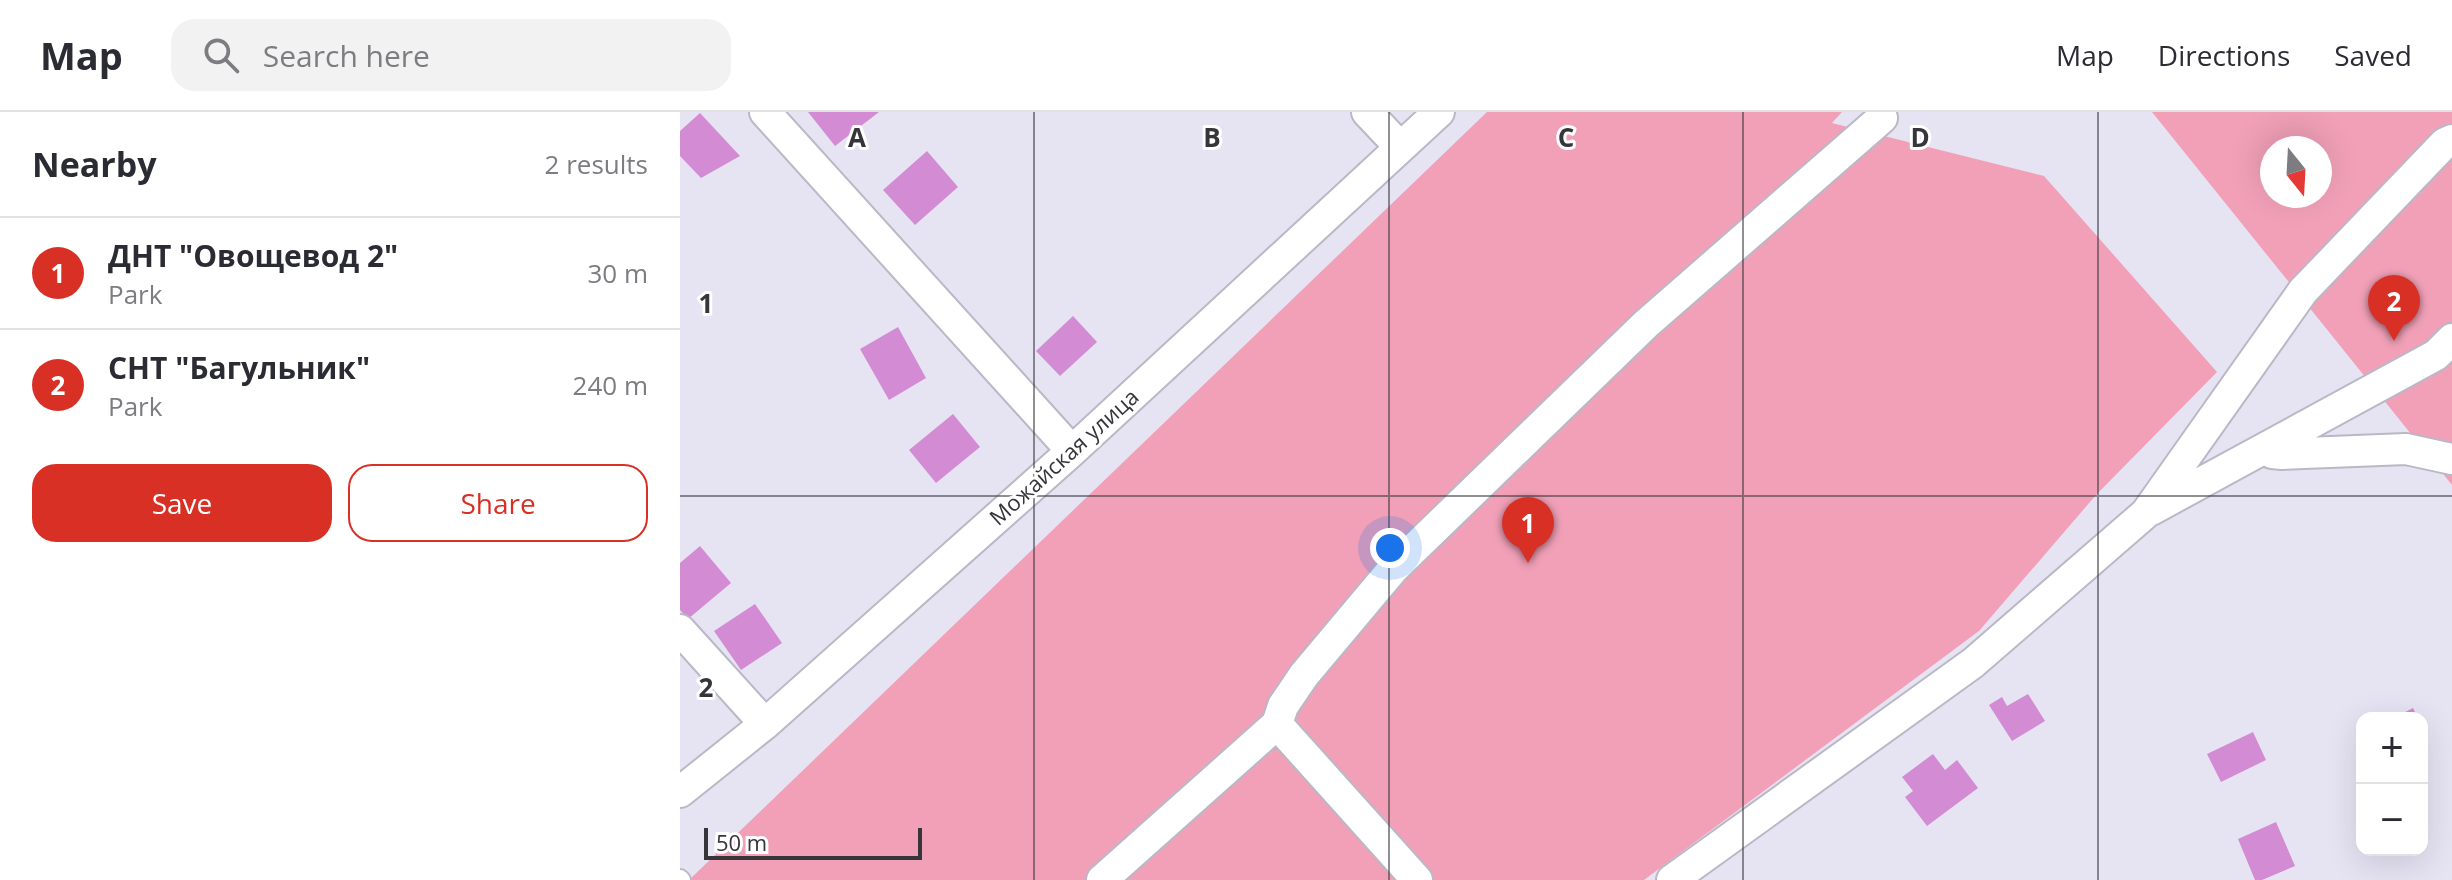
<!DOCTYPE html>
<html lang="en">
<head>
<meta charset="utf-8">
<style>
	:root { --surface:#fff; --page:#f2f2f3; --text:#2b2b33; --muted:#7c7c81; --line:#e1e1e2; --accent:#d93025 }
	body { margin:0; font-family:"Open Sans",sans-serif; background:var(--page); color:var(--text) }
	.controls { position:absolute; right:24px; bottom:24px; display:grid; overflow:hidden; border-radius:16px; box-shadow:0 8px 32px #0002 }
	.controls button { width:72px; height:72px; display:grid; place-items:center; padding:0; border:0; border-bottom:2px solid var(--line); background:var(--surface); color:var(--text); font:40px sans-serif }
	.compass { position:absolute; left:1580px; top:24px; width:72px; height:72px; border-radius:50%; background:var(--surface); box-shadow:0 8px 32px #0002; rotate:162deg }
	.scale { position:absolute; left:24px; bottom:20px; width:218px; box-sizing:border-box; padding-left:8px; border:4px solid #35353a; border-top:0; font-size:22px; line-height:28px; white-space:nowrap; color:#35353a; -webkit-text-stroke:6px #fff; paint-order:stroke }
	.you { position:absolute; left:710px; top:436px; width:28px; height:28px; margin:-20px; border:6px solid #fff; border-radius:50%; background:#1a73e8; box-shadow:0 0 0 12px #1a73e833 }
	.badge { display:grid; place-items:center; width:52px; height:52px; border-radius:50%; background:var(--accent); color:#fff; font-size:26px; font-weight:700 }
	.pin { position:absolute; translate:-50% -66px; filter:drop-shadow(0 2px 4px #0008) }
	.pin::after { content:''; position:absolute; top:42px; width:28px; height:24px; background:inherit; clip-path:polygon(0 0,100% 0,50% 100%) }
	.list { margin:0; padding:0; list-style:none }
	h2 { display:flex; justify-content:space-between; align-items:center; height:104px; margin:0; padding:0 32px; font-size:34px }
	h2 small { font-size:26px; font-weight:400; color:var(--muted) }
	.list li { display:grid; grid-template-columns:52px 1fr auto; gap:24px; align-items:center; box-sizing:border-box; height:112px; padding:0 32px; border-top:2px solid var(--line) }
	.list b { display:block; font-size:30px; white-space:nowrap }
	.list p { margin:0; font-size:26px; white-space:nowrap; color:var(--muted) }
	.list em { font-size:26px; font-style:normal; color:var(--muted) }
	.actions { display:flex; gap:16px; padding:24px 32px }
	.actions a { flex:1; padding:18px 0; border:2px solid var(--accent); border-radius:24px; text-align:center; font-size:28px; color:var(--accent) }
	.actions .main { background:var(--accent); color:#fff }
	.icon { flex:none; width:44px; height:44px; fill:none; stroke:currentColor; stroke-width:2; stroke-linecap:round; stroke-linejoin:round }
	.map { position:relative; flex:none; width:1772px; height:768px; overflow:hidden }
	header { display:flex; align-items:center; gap:48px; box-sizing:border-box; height:112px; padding:0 40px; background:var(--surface); border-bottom:2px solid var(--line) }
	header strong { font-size:38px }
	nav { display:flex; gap:44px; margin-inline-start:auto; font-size:28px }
	.search { width:560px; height:72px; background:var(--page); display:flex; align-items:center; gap:20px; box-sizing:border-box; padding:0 28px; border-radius:24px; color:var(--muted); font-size:30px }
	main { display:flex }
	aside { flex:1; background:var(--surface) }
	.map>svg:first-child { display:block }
</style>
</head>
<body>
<header>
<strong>Map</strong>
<div class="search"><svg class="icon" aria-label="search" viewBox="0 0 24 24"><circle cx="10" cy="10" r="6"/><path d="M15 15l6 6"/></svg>Search here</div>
<nav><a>Map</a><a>Directions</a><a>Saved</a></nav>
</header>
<main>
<aside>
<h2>Nearby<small>2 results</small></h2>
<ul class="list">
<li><span class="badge">1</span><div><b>ДНТ &quot;Овощевод 2&quot;</b><p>Park</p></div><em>30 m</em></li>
<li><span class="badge">2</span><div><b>СНТ &quot;Багульник&quot;</b><p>Park</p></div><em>240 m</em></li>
</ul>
<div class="actions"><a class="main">Save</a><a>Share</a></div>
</aside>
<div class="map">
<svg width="1772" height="768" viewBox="0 0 1772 768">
	<rect width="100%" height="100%" fill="#e6e4f3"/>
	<!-- green -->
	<path fill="#f1a0b7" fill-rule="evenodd" d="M807 0H1162L1152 11 1364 64 1537 260 1416 383 1299 519 964 768H9Z
		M1472 0H1772V373ZM1592 36H1640V84H1592Z"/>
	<!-- building -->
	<path fill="#d38bd3" d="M128 0H199L155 34Z
		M20 1 60 44 21 66 0 44V19Z
		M247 39 278 75 235 113 203 78Z
		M393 204 417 230 380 264 356 239Z
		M218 215 246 266 209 288 180 237Z
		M273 302 300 335 256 371 229 338Z
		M20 434 51 471 8 507 0 498V451Z
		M75 492 102 531 61 558 34 519Z
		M1348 582 1365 609 1332 629 1309 593 1322 585 1327 594Z
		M1733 596 1738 606H1714Z
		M1573 620 1586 648 1541 670 1527 642Z
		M1253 642 1265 658 1277 648 1298 676 1247 714 1225 685 1233 679 1222 665Z
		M1596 710 1615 754 1582 768H1575L1558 727Z"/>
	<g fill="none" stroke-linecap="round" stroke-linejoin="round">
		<!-- lane casing -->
		<g stroke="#bab8c6" stroke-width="20">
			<path id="lane" d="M0 766 2 768"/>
		</g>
		<!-- street casing -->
		<g stroke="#bab8c6" stroke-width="34">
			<path id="street" d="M85 0 392 339
				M687 0 720 35
				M1588 335 1592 341 1602 342 1726 337 1772 347
				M1471 398 1756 243 1772 227
				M0 518 85 612
				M597 612 737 768
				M0 680 85 612 392 339 759 0
				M422 768 597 612 603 594 624 563 713 457 966 212 1202 6
				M992 768 1293 551 1466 401 1623 179 1765 31 1772 28"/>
		</g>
		<!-- lane -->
		<use href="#lane" stroke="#fff" stroke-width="16"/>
		<!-- street -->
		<use href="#street" stroke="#fff" stroke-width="30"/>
	</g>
	<!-- grid -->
	<path fill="none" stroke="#35353a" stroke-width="2" stroke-opacity="0.55" d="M354 0V768M709 0V768M1063 0V768M1418 0V768M0 384H1772"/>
	<g text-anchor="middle" stroke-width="6" stroke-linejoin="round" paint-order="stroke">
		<!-- street labels -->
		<g font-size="22" fill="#35353a" stroke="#fff">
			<text transform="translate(384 345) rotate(-42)" y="8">Можайская улица</text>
		</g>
	</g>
	<g font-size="26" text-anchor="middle" font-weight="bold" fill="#35353a" stroke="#fff" stroke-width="6" stroke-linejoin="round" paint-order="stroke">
		<text x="177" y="35">A</text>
		<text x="532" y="35">B</text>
		<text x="886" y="35">C</text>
		<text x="1240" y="35">D</text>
		<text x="26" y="201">1</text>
		<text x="26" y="585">2</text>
	</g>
</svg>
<div class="controls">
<button>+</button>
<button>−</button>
</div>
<svg class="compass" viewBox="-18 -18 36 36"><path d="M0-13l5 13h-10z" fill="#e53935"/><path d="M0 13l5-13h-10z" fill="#7c7c81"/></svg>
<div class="scale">50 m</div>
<div class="you"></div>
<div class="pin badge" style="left:848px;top:451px">1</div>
<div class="pin badge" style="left:1714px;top:229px">2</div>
</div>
</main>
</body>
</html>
